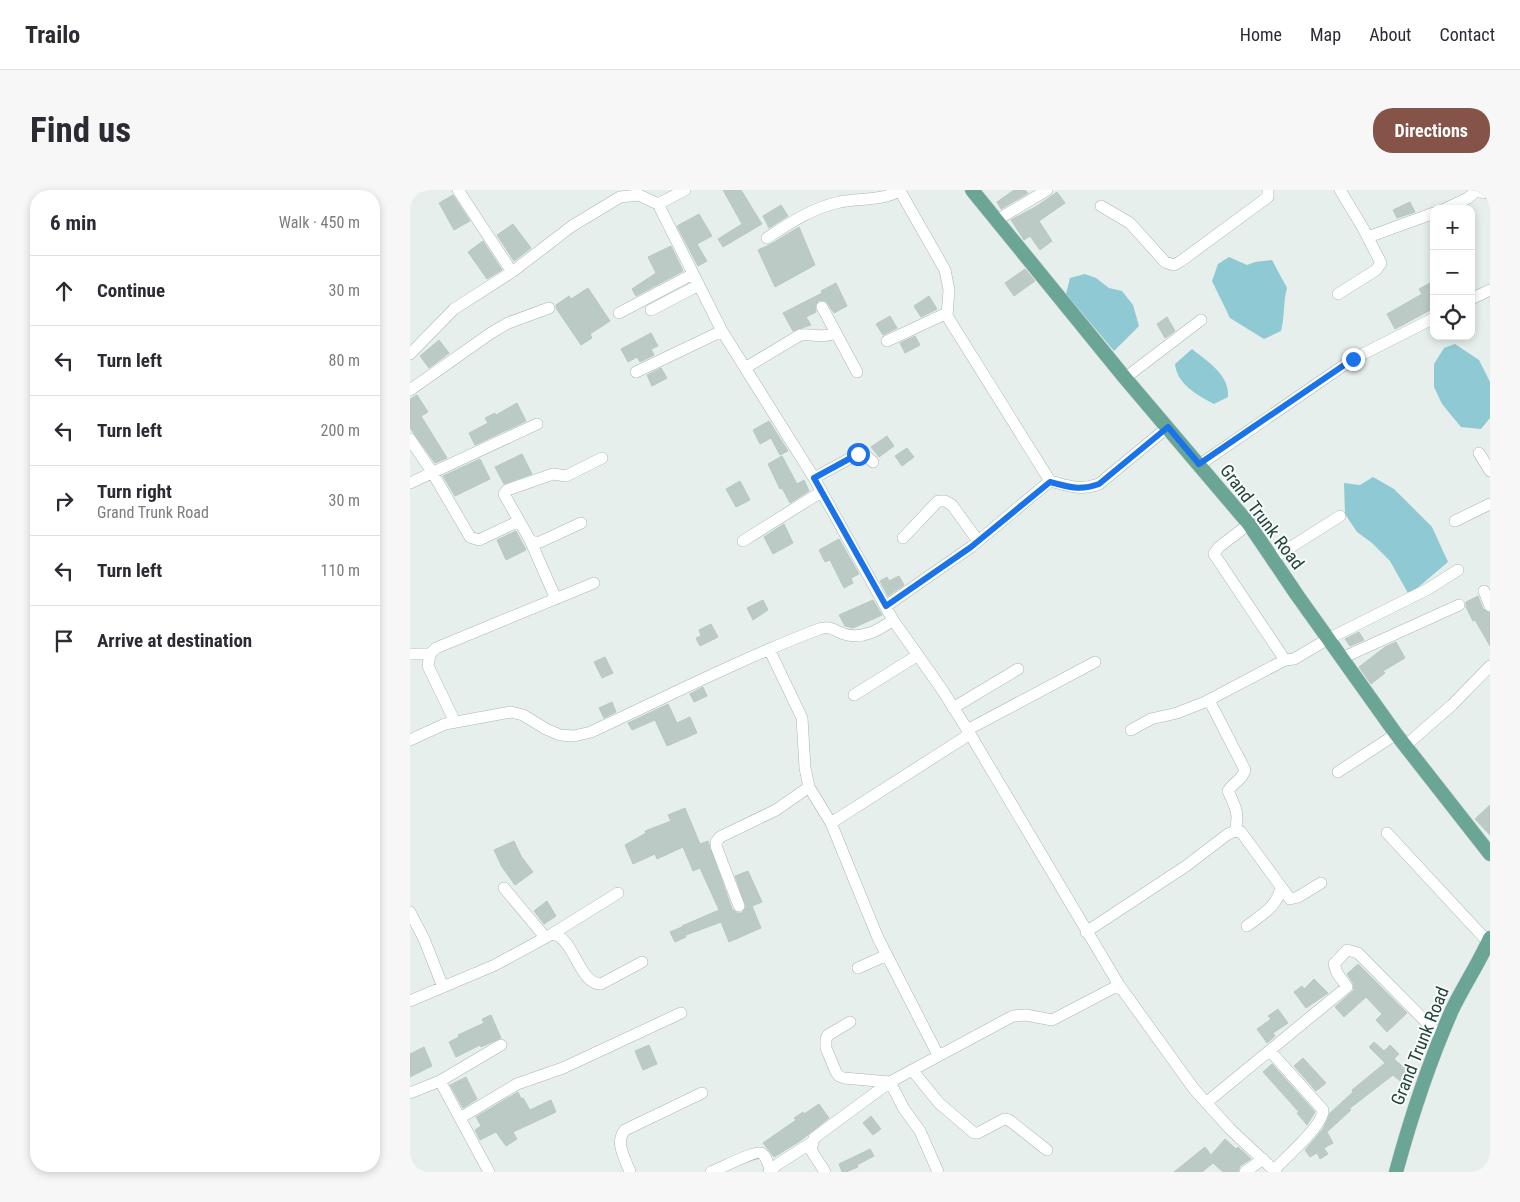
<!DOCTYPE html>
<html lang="en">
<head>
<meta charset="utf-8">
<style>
	:root { --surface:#fff; --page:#f7f7f7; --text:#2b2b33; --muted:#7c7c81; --line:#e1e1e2; --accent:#855347 }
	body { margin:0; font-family:"Roboto Condensed",sans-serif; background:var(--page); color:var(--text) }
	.controls { position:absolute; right:15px; top:15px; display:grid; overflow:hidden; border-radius:10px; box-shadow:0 2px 8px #0003 }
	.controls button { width:45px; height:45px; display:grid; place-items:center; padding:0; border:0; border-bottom:1px solid var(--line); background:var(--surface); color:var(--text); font:25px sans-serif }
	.stop { position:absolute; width:15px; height:15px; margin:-11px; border:4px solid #1a73e8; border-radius:50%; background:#fff }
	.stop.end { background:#1a73e8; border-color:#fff; box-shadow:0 1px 5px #0008 }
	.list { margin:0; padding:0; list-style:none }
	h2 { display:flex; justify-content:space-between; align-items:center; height:65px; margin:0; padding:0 20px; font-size:21px }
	h2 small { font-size:16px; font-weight:400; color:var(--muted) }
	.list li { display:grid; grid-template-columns:32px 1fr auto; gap:15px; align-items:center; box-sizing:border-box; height:70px; padding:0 20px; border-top:1px solid var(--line) }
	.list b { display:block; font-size:19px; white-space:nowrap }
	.list p { margin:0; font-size:16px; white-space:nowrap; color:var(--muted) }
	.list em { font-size:16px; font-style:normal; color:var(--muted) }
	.icon { flex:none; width:28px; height:28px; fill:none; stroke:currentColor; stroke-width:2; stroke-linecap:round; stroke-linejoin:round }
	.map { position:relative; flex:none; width:1080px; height:982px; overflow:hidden; border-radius:20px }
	header { display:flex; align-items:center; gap:30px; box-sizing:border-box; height:70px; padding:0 25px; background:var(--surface); border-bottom:1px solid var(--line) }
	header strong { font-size:24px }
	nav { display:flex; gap:28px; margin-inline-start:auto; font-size:18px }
	.intro { display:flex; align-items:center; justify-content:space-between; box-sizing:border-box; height:120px; padding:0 30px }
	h1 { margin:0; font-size:35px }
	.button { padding:12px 22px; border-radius:20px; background:var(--accent); color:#fff; font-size:18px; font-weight:700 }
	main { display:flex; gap:30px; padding:0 30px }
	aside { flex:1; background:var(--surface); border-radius:20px; box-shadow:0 2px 8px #0003 }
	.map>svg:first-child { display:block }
</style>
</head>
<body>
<header>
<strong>Trailo</strong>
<nav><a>Home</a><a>Map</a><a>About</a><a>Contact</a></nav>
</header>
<div class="intro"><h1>Find us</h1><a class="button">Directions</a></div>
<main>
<aside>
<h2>6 min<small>Walk · 450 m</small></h2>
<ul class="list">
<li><svg class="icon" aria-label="ahead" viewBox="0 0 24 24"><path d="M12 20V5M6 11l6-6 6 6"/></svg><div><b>Continue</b></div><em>30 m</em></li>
<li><svg class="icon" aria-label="left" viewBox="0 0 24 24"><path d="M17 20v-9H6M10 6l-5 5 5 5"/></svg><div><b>Turn left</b></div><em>80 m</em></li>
<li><svg class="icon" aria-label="left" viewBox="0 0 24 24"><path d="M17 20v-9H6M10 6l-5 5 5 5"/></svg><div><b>Turn left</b></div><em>200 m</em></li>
<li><svg class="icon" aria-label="right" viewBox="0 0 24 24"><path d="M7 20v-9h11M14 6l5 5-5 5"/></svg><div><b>Turn right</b><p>Grand Trunk Road</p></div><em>30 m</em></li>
<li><svg class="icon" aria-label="left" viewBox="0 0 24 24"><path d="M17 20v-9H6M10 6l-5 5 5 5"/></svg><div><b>Turn left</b></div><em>110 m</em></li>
<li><svg class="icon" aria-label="arrive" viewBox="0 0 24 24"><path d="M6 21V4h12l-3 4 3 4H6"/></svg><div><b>Arrive at destination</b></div></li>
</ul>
</aside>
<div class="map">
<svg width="1080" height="982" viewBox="0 0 1080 982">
	<rect width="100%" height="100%" fill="#e6efeb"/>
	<!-- water -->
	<path fill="#8ec9d4" d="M819 67 837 75 845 72 862 70 877 98C873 112 875 126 871 141L854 149 820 128 802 91 808 74Z
		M675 84 686 88 699 98 712 101 723 115 729 136 704 161 656 104 660 88Z
		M1045 154 1069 170 1080 192V228L1071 239 1051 237 1032 214 1024 197V174L1034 158Z
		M782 159C797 171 820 185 818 207L804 214C787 205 767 194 765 174Z
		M963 287 984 299 1022 337 1038 372 999 405 980 371 962 353 947 342 935 324 934 293 950 295Z"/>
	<!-- building -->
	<path fill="#bbcac4" stroke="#b8c9c2" d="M313 0H331L352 34 313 57 308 49 332 34Z
		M604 0H615L618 3 591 19 587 12Z
		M647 2 655 13 629 31 642 51 630 60 620 46 614 50 601 30 627 16Z
		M43 5 60 31 44 40 29 13Z
		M1000 12 1005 22 987 28 983 20Z
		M371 15 378 26 359 38 353 26Z
		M289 24 302 46 287 54 297 71 288 76 267 36Z
		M103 34 121 58 104 71 87 45Z
		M389 37 405 75 365 97 348 60 361 54Z
		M73 51 92 80 77 89 58 62Z
		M261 56 273 81 226 106 222 99 246 83 238 67Z
		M615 79 625 91 604 106 595 93Z
		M1024 91V118L985 139 977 124 1012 104 1009 99Z
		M426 93 437 116 424 123 416 111 409 110 405 116 406 122 396 127 401 135 383 141 373 123 412 103 411 101Z
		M178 98 200 131 180 144 182 148 171 155 146 118V115L159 106 161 109Z
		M519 106 527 119 511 127 504 116Z
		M480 126 487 138 473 145 466 134Z
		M757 127 765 141 755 148 747 134Z
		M241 143 248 156 241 159 244 165 230 172 227 167 218 172 211 159Z
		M505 146 510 155 495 163 490 153Z
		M29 150 39 163 19 178 10 166Z
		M251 178 257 188 242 196 237 185Z
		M7 205 18 222 11 226 37 268 25 273 0 238V209Z
		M107 213 116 231 65 255 59 243 78 233 75 228 85 223 86 225Z
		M359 231 378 261 370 265 361 248 350 254 343 240Z
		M477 246 484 256 469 267 461 257Z
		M497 258 504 267 492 276 485 266Z
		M112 264 122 284 94 294 85 277Z
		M372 266 387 294 394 290 399 301 380 313 372 298 370 299 358 274Z
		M70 269 80 289 45 306 33 286Z
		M330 291 340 310 326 317 316 299Z
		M374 334 383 353 363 364 354 347Z
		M106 341 116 360 96 370 87 350Z
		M429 349 449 384 441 388 443 393 434 398 420 370 415 372 409 360Z
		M489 386 494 395 478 406 470 391 477 387 479 391Z
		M1068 406 1073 419 1080 423V456L1065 430 1063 431 1056 417V412Z
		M353 410 358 420 343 430 337 418Z
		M463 410 472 425 443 438 435 436 429 425Z
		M301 434 308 447 290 456 286 448 291 446 289 440Z
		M949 442 954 450 940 456 935 449Z
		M986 452 995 468 973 481 975 483 961 494 949 477 975 457Z
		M195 467 203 483 192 488 184 472Z
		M293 497 297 506 284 512 280 504Z
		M202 512 206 522 194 528 189 518Z
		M258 514 267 533 280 527 287 543 257 556 245 530 222 540 218 533Z
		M1080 615V645L1065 629Z
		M275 618 290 654 298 651 322 719 327 723H332L336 717 325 686 338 681 352 712 342 716 351 738 319 752 311 732 276 745 272 736 309 720 290 678 283 681 273 657 247 669 245 664 223 674 215 655 236 643 235 641 261 631 258 625Z
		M104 651 111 666 123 682 105 695 92 677 84 660Z
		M137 711 146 726 134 734 124 721Z
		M272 737 276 747 265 752 260 742Z
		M948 774 997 823 977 842 966 830 972 824 956 807 934 827 925 817 944 800 943 793 937 784Z
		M904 789 918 803 896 818 884 802 892 796 894 799Z
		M868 819 878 833 863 843 865 846 857 853 847 839 861 829 858 826Z
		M81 825 91 848 71 857 70 855 46 867 39 852 49 847 48 845 74 833 72 829Z
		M964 852 974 861 980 855 989 864 984 869 998 881 990 891 983 885 939 919 941 920 917 942 923 953 914 958 918 964 910 969 907 963 900 967 895 960 913 939 920 923 943 902 942 900 975 873 959 857Z
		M239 855 247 874 233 880 225 861Z
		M14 857 22 876 0 887V864Z
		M893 868 916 893 906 901 884 876Z
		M862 874 905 922 897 935 887 923 889 922 853 882Z
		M56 887 67 909 53 918 40 895Z
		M108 902 111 909 113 908 120 920 141 910 146 922 103 942 107 949 96 956 86 942 70 950 65 940 71 936 66 927Z
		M409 914 419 928 390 951 364 967 353 953 386 930 384 928 393 922 394 924Z
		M461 926 471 939 463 945 453 933Z
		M815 949 826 959 828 957 841 969 830 976 828 982H813L803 973 792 982H764L795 957 801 965Z
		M460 959 464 966 447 975 448 977 436 982H432L429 974Z"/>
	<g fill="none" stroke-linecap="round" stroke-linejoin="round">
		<!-- minor casing -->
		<g stroke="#a8b8b2" stroke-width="12">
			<path id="minor" d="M48 0 102 82
				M1065 0 1069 2 1080 3
				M490 1 535 80 539 100 537 126 640 291C659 296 670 301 689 294L758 237
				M248 14 312 141 404 288 483 430 533 501 560 544 709 795 642 830 616 825 603 826 480 892 404 948 401 960 415 982
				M691 16 720 33 755 72 764 75 771 71 858 7V0
				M1035 19 1058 8 1066 1
				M587 30 637 0
				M958 47 1024 23
				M357 48C380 33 402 18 430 12 452 8 472 11 491 0
				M928 104 966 80 971 73 953 38 930 0
				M1061 109 1080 100
				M412 117 447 182
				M241 120 289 95
				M209 123 283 84
				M477 151 537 123
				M0 164 44 119 102 82 162 36 210 7 229 5 248 14 275 0
				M335 178 390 145C404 143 411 149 425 143
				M226 182 312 141
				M715 188 791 130
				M0 200 81 143 98 133 139 118
				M0 249 22 282 60 347 69 350 109 331
				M1069 263 1080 281
				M789 275 943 169 1024 128
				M404 288 448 264 453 263 463 272
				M0 293 127 234
				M1045 331 1080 314
				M171 333 130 352 126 353 120 350 94 304 97 300 143 284 156 286 192 268
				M839 334 809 357 804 364 875 470
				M493 348 528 311H535L542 315 568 351
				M120 350 146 409
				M333 351 411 302
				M862 369 930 326
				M1074 401 1080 416
				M476 416 561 357 640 291
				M359 459 392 528 395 578 399 597 421 633 468 748 528 865
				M0 464H20
				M932 468 1049 415
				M444 505 508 465
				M799 510 835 580C831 592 824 591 818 601 825 616 830 624 825 641
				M543 518 608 479
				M45 532 18 476 20 464 26 458 184 393
				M557 540 685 472
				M721 540 741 529 767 523 795 512 875 470 884 469 918 449 1018 399 1048 380
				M0 550 35 534 101 522 113 525 136 539 150 545 164 546 181 542C256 507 331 469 409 439 420 435 425 441 434 444 452 450 469 440 483 430
				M995 556 1042 515 1080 476
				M928 582 986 544
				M421 633 560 544
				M977 643 1078 752
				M94 698 135 747
				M329 716 306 656V652L310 647 366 620 399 597
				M0 722 14 749 33 797
				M837 736C851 725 867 717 871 698
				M676 742 776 676 818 644 825 641 831 642 880 709 888 707 911 693
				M142 744 208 703
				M448 778 477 765
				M709 795 784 899 820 939 866 982
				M0 811 85 775 142 744C164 746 169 795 191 794L232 772
				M440 832 418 845 416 849V858L426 882 429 886 434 888 480 892 494 919 510 941 528 982
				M860 861 913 920C914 935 875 968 864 980
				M502 880 529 913 564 943H568L594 929 599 930 637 960
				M30 891 79 982
				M0 903 30 891 91 855
				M797 912 937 797 927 783 924 774 937 760 948 763 1031 847
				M50 928 107 894 153 878 271 823
				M220 982C216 970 204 952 215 940L292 903
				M301 982C309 979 346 960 351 963 356 965 358 975 361 980
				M359 982 368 974 401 953
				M835 982 853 969"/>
		</g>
		<!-- major casing -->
		<g stroke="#c2cac8" stroke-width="15">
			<path id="major" d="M562 0 715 188 839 334 887 405 986 544 1080 664
				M986 982C1001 927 1019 872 1042 820 1054 795 1069 773 1080 748"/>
		</g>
		<!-- minor -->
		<use href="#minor" stroke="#fff" stroke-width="11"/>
		<!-- major -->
		<use href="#major" stroke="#6aa596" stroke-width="14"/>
	</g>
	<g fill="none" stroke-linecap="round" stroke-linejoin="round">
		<!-- route -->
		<path stroke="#1a73e8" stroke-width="6" d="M448 264 404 288 476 416 561 357 640 292C660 297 669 301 689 294L758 237 789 274 943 169"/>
	</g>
	<g text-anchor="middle" stroke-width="4" stroke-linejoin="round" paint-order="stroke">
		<!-- street labels -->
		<g font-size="18" fill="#24423a" stroke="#f7fbf9">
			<text transform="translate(852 327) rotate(53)" y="6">Grand Trunk Road</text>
			<text transform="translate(1010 856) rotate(-68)" y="6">Grand Trunk Road</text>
		</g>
	</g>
</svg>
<div class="controls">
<button>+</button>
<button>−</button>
<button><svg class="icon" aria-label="locate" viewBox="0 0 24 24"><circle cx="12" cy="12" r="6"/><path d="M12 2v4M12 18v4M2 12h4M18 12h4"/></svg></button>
</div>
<div class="stop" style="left:448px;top:264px"></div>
<div class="stop end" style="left:943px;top:169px"></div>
</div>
</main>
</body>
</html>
